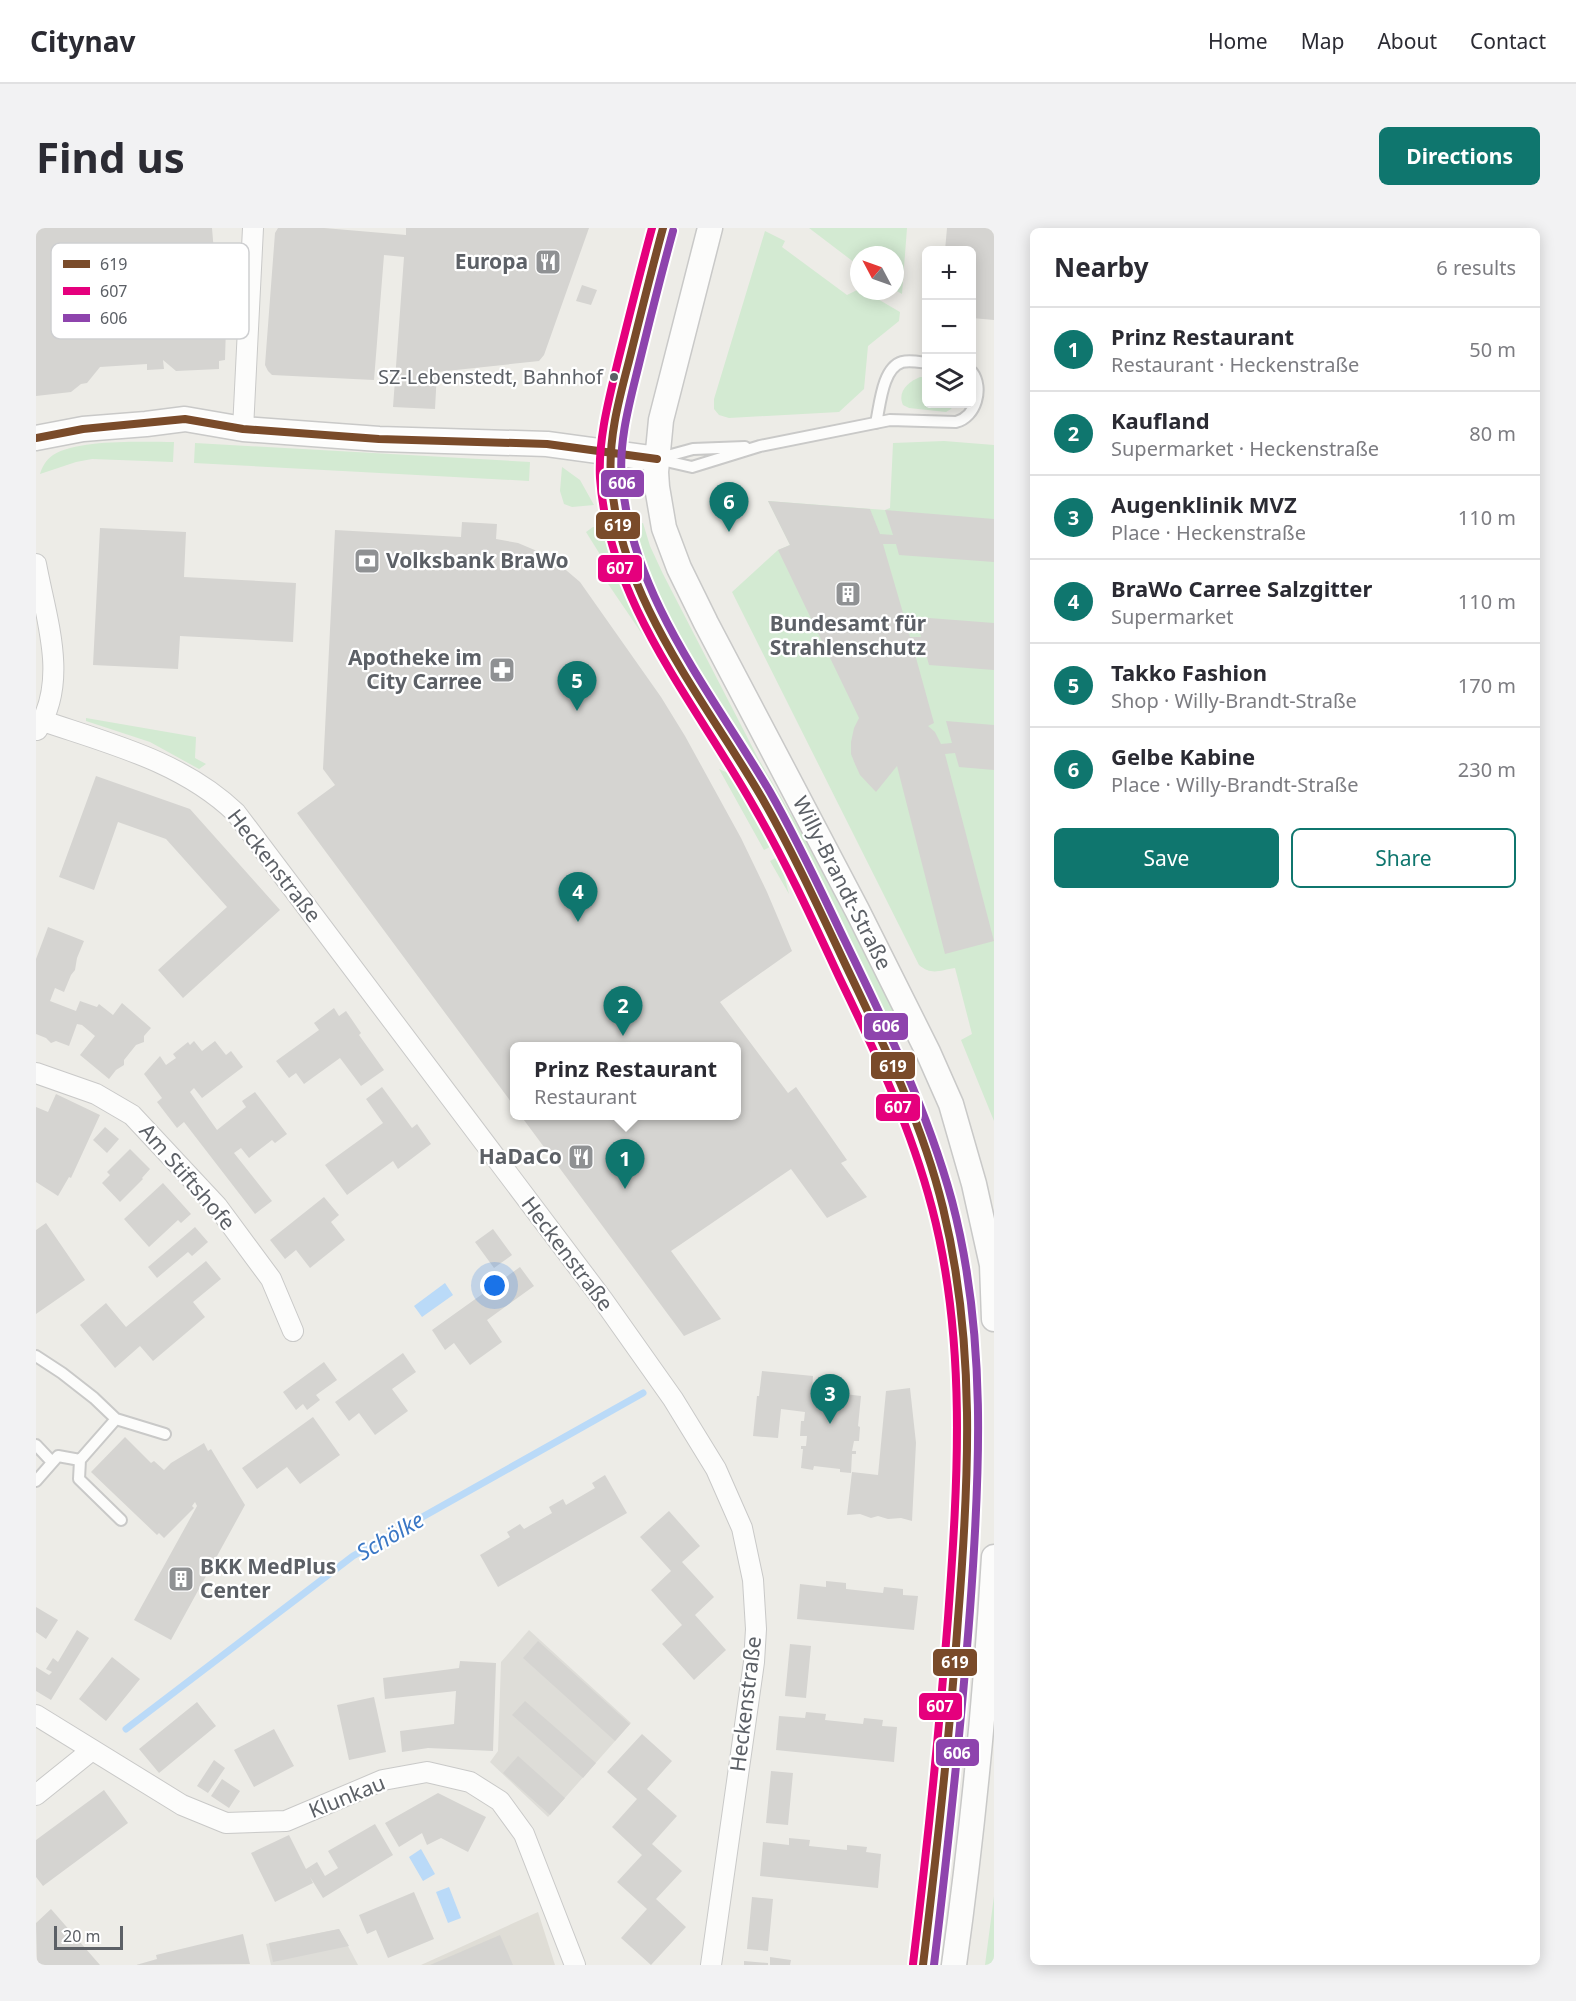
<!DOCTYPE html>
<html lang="en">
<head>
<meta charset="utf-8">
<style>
	:root { --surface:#fff; --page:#f2f2f3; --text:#2b2b33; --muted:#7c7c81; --line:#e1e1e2; --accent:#0f766e }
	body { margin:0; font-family:"Noto Sans",sans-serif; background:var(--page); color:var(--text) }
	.controls { position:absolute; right:18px; top:18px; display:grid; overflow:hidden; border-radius:9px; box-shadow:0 3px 15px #0003 }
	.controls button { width:54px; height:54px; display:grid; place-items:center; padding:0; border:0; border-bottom:2px solid var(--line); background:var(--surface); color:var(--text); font:30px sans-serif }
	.compass { position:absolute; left:814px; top:18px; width:54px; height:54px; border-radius:50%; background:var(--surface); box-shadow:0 3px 15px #0003; rotate:311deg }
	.scale { position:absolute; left:18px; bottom:15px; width:69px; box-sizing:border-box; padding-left:6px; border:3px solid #5c6066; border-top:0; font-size:16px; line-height:21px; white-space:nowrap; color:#5c6066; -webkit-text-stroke:4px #fff; paint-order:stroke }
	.you { position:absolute; left:459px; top:1058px; width:21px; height:21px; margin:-15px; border:4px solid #fff; border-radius:50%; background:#1a73e8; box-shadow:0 0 0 9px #1a73e833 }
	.badge { display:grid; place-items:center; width:39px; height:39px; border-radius:50%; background:var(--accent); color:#fff; font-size:20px; font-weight:700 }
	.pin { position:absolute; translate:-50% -50px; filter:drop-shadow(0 2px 3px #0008) }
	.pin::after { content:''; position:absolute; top:32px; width:21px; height:18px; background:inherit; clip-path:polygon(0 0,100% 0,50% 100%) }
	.popup { position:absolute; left:474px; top:814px; width:231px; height:78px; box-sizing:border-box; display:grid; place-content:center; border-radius:9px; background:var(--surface); filter:drop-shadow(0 2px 4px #0005); font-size:20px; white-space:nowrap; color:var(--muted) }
	.popup b { font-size:22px; color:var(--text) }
	.popup::after { content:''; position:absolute; left:50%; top:100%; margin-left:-12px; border:12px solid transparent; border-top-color:var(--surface) }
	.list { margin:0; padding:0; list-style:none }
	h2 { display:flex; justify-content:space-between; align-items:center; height:78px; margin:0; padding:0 24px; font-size:26px }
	h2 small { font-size:20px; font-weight:400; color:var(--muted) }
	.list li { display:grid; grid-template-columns:39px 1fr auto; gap:18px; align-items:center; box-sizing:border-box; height:84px; padding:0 24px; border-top:2px solid var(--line) }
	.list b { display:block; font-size:22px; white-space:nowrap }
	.list p { margin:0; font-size:20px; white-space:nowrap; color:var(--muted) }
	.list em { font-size:20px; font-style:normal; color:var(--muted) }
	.actions { display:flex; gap:12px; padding:18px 24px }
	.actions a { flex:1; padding:14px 0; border:2px solid var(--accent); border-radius:9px; text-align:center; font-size:21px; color:var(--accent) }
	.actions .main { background:var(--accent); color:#fff }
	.icon { flex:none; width:33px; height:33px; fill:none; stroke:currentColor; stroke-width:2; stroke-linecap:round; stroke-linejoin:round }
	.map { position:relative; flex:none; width:958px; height:1737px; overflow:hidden; border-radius:9px }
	header { display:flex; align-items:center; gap:36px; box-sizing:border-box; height:84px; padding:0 30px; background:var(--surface); border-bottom:2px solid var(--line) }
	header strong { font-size:28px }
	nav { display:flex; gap:33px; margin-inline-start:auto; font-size:21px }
	.intro { display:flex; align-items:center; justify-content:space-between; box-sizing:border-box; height:144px; padding:0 36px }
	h1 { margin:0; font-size:42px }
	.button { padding:15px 27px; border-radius:9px; background:var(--accent); color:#fff; font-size:21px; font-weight:700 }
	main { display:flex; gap:36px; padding:0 36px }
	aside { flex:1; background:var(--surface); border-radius:9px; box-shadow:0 3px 15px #0003 }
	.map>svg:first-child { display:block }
</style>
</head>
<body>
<header>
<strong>Citynav</strong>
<nav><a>Home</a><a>Map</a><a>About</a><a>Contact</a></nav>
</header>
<div class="intro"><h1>Find us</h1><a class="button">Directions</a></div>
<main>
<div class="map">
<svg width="958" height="1737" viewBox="0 0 958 1737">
	<rect width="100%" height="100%" fill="#edece7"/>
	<!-- industrial -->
	<path fill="#deddd8" d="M493 1402 595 1495 512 1589 454 1534 462 1523 465 1434Z
		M303 1701 322 1737H235L230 1716Z"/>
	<!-- education -->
	<path fill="#dfddd6" d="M502 1684 519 1737H385Z"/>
	<!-- green -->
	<path fill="#d3ead2" d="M773 0H871L866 66 859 62V27H823V38Z
		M729 3 749 13 746 19 811 67 823 61V63H828L864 84 863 93 832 118 828 161 803 184 693 190 683 187 678 181V171Z
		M884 149H890L891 176H918L915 181 910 184 873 180 867 177C861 164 872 154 884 149Z
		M908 213 958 217V893L925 812 936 806 919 740C904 742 896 748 883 737L696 364 742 322 754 317 732 273 849 282 854 280 857 215Z
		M138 214 137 234 56 231 40 234 4 246C6 239 10 232 17 227 42 211 107 214 138 214Z
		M159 215 494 234 493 253 158 235Z
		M526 239 544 252 558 277 536 279 528 276 524 263Z
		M607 295 614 318 627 346 723 532 770 612 860 787 866 802 856 806 752 595 709 518 625 384 603 328 594 297Z
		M557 299H568C577 327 586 356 599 383 604 396 618 411 619 425L568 350 575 344 550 304Z
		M50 490 160 509 159 530 170 536 163 541 114 514 50 493Z
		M683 541 701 549 738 617 728 622Z
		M743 628 753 666 734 633Z
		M958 1668V1737H949Z"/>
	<!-- water -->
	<path fill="#badaf8" d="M409 1055 417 1067 386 1089 378 1078Z
		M385 1621 399 1646 387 1653 373 1629Z
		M413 1659 425 1690 412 1695 400 1664Z"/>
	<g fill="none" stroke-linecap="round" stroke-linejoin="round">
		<!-- stream -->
		<path stroke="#badaf8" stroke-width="7" d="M90 1501 317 1328 607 1165"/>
	</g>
	<!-- building -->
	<path fill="#d5d4d1" d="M0 0H176L179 36 173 45 191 44 193 59 175 60 183 67 184 99 190 98 189 132 183 133V141L140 143 127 132 128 141 111 142V136L64 139 51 155 45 156 35 164 0 168Z
		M242 0H288L370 7V0H553L508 127 503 133 401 144 399 181 357 179 368 29 348 27 338 152 236 147 232 143 229 137 239 5Z
		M911 0H958V92L936 90V22H909Z
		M546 57 561 62 555 77 540 73Z
		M732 273 834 281 844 306 857 307 849 282 958 291V334L863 327 860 316H847L874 409H885L880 389 958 395V442L893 437 888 419H877L898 495 892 498 899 504 905 516 916 515 910 493 958 497V542L923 539 919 525 909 526 958 713 909 726 861 538 840 564 824 547 819 536 815 526V514L818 500 823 490 742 322 754 317Z
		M426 294 461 296 460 311 482 315 501 323 517 331 544 354 625 469 649 508 705 610 731 664 756 723 684 774 752 865 760 859 811 932 805 935 831 969 791 990 755 941 635 1023 685 1091 648 1108 485 888H700V819L478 818V878L261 585 299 557 287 541 299 302 425 309Z
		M64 300 150 304 148 349 260 355 257 414 144 408 142 441 57 437Z
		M60 548 154 581 244 682 147 770 122 742 191 679 130 611 82 594 58 662 23 649Z
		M12 699 48 713 41 730 39 742 35 747 28 764 19 760 14 773 40 783 44 773 61 779 63 776 77 787 86 775 115 800 108 808V814L100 817 88 832V837L80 842 73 851 44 827 59 808 46 797 41 796 33 818 20 813 15 815 10 810 0 806V731Z
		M298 780 303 788 310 783 325 805 323 807 348 842 325 858 304 830 268 856 260 845 253 850 240 833 283 802 278 795Z
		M158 813 166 823 179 813 190 827 195 823 207 839 166 870 158 860 154 864 181 902 210 879 206 873 219 864 251 906 239 915 236 912 213 930 205 920 198 925 236 973 219 986 148 894 141 900 121 874 126 870 108 846 124 828 130 837 140 830 137 826 152 814 154 817Z
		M346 859 376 900 381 896 395 916 362 941 357 933 311 967 289 937 347 895 330 871Z
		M20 866 64 887 35 950 33 949 22 968 0 954V879L12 884Z
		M69 899 83 911 71 925 57 912Z
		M94 921 114 941 106 950 107 951 84 974 66 955 74 947 71 944Z
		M127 955 155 986 145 995 142 992 113 1019 88 991Z
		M288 969 303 987 295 994 309 1012 274 1040 260 1022 249 1031 234 1012Z
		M10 995 49 1052 0 1086V1002Z
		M159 999 172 1014 156 1028 152 1024 121 1050 112 1039Z
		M457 1001 476 1027 458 1040 439 1014Z
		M170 1033 185 1051 157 1074 169 1089 117 1133 104 1118 79 1140 44 1097 70 1075 90 1099Z
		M484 1039 498 1058 451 1092 466 1114 434 1137 418 1115 409 1122 396 1102Z
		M367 1125 380 1144 356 1161 372 1183 339 1207 323 1185 313 1193 299 1174Z
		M288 1134 301 1152 280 1167 284 1172 271 1182 267 1176 260 1182 247 1164Z
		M726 1143 777 1148 776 1162 825 1168 822 1198 824 1199 823 1213H818L816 1223H820V1226H816L815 1245 804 1244V1241L778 1238 777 1242 765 1240 767 1221H765V1218H770L771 1208H764L765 1193H768L769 1184 745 1181 742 1210 717 1208 721 1168H723Z
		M874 1160 880 1215 876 1293 865 1290 852 1291 842 1288 835 1290 824 1286 811 1287 816 1244 842 1247 850 1163Z
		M277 1189 304 1227 264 1256 251 1239 221 1261 206 1240Z
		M89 1209 115 1235 118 1233 128 1242 135 1235 168 1215 172 1223 175 1221 209 1277 135 1412 98 1392 161 1278 159 1274 156 1278 158 1280 128 1310 123 1305 121 1307 55 1244Z
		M569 1247 591 1285 462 1359 444 1327 474 1309 471 1304 484 1296 488 1301 516 1285 513 1279 527 1271 530 1277 559 1260 556 1255Z
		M633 1283 664 1318 646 1334 678 1369 659 1387 690 1422 658 1452 626 1416 646 1397 615 1362 635 1343 604 1309Z
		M790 1353 810 1355V1361L847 1365 848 1359 867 1361V1367L882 1368 878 1402 761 1391 764 1356 790 1359Z
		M0 1379 22 1392 10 1411 0 1404Z
		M41 1402 53 1410 15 1472 0 1463V1439L13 1447 16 1444 10 1441 17 1430 22 1434Z
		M502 1413 594 1496 579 1513 487 1430Z
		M754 1416 775 1418 770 1470 749 1468Z
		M76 1429 104 1451 70 1493 43 1471Z
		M424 1433 460 1435 457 1523 392 1520 366 1524 364 1503 418 1496 420 1463 349 1471 347 1450 423 1440Z
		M338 1469 350 1524 313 1532 301 1477Z
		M489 1473 560 1535 547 1550 476 1487Z
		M161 1474 180 1498 123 1545 103 1521Z
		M770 1484 790 1486 789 1492 827 1496 828 1490 847 1492 846 1498 861 1499 858 1534 740 1522 743 1488 769 1490Z
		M238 1501 258 1538 218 1559 198 1522Z
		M606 1506 636 1533 611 1561 641 1588 616 1616 646 1643 620 1671 650 1699 615 1737 585 1710 611 1681 581 1654 606 1627 576 1599 601 1571 571 1544Z
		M482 1528 529 1570 514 1587 467 1545Z
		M178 1532 189 1540 172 1565 161 1558Z
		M735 1543 757 1545 752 1597 730 1595Z
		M186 1551 204 1563 193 1580 175 1568Z
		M68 1562 92 1595 7 1658 0 1649V1612Z
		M402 1565 450 1589 432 1624 405 1610 391 1617 386 1605 363 1619 349 1595Z
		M339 1596 357 1627 287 1670 274 1649 277 1655 239 1674 215 1625 253 1607 270 1641 281 1634 289 1648 302 1640 292 1623Z
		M753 1610 774 1612 773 1618 811 1622V1617L831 1619 830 1624 845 1626 842 1660 724 1648 727 1614 753 1617Z
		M378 1664 398 1711 352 1730 340 1702 331 1706 323 1687Z
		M716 1669 737 1671 732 1723 711 1721Z
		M15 1681 64 1737H1L0 1695Z
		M303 1701 313 1718 237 1734 233 1715Z
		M207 1706 214 1736 100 1737 121 1731 120 1727Z
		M464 1707 477 1737H394Z
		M734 1729 755 1732 754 1737H734Z
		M708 1733 732 1735V1737H708Z"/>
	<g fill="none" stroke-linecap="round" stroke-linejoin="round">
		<!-- service casing -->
		<g stroke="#c9c9c8" stroke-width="14">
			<path id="service" d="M840 195C844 178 846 140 866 134 874 132 883 134 891 135
				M624 230 657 221 709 219
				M621 231 656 239 724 218 854 192 920 194C940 189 948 160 936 144
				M0 1128 26 1145 58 1170 80 1191 129 1206
				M0 1217 16 1234
				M44 1232 43 1251 85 1292
				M0 1253 22 1228 44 1232 80 1191"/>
		</g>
		<!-- minor casing -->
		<g stroke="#c9c9c8" stroke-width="22">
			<path id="minor" d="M207 201 217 0
				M0 336C10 390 33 453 1 502
				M7 493C75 516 147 534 200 585L567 1072 637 1171 680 1241 706 1300 717 1352 720 1401 718 1434 675 1737
				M0 845 60 866 96 887 181 978 235 1051 257 1103
				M0 1487 146 1577 190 1595 250 1593 347 1552 391 1544 434 1554 464 1573 488 1606 539 1737
				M0 1567 56 1522"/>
		</g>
		<!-- tertiary casing -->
		<g stroke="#c9c9c8" stroke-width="27">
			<path id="tertiary" d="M627 0C616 41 605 83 595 124 585 165 573 208 575 251 583 373 668 469 726 571 756 624 781 679 808 734 846 814 885 894 907 980 943 1120 932 1267 921 1409 912 1519 901 1628 887 1737
				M674 0 625 192 620 244 621 259 628 300 643 340 670 395 821 682 892 824 915 876 938 956 956 1037 958 1091
				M0 210 47 201 110 196 149 191 207 201 343 211 511 216 621 231
				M918 1737C937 1601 950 1465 958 1329"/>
		</g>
		<!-- service -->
		<use href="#service" stroke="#fcfcfb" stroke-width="10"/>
		<!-- minor -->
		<use href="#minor" stroke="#fcfcfb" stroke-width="20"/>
		<!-- tertiary -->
		<use href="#tertiary" stroke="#fcfcfb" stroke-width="24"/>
		<!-- bus-1 casing -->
		<g stroke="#fff" stroke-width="12">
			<path id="bus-1" d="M627 0C615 44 604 89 593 133 583 171 572 211 575 251 584 372 667 469 726 570 758 626 785 685 812 742 849 819 887 897 907 980 940 1115 933 1254 922 1391 914 1506 901 1622 887 1737
				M0 210 47 201 149 191 207 201 343 211 511 216 621 231"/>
		</g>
		<!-- bus-2 casing -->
		<g stroke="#fff" stroke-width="12">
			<path id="bus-2" d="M616 0C604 44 593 89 582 133 573 171 562 211 564 250 573 376 659 474 718 579 750 634 777 693 804 751 840 825 875 900 896 980 931 1113 922 1253 912 1390 903 1505 891 1621 877 1736"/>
		</g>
		<!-- bus-3 casing -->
		<g stroke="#fff" stroke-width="12">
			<path id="bus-3" d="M637 3C625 47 614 91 603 136 594 173 582 214 586 253 597 371 676 465 734 564 761 611 784 661 808 711 849 795 891 881 916 973 951 1106 944 1246 934 1382 925 1501 912 1619 898 1737"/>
		</g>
		<!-- bus-1 -->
		<use href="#bus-1" stroke="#7a4b2a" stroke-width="8"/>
		<!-- bus-2 -->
		<use href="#bus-2" stroke="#e5007d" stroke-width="8"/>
		<!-- bus-3 -->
		<use href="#bus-3" stroke="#8e44ad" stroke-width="8"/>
	</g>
	<!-- icons -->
	<defs>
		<g id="restaurant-square" transform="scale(1.35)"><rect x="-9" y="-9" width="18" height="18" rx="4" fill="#8f9193" stroke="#fff"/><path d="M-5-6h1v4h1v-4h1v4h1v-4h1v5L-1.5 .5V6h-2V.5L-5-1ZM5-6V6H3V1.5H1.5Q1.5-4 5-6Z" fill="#fff"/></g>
		<g id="bank-square" transform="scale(1.35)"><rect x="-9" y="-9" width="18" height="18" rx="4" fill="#8f9193" stroke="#fff"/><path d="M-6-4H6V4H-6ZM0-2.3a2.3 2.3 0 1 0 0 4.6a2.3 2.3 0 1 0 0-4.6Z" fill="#fff"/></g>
		<g id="building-square" transform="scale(1.35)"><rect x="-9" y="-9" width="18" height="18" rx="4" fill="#8f9193" stroke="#fff"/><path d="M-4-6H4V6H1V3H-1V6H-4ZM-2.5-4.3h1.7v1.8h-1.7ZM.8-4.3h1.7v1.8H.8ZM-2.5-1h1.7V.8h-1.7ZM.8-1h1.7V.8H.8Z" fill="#fff"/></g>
		<g id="pharmacy-square" transform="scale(1.35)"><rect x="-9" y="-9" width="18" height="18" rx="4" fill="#8f9193" stroke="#fff"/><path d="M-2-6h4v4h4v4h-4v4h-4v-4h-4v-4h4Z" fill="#fff"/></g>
	</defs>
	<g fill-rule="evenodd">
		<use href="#restaurant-square" x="512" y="34"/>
		<use href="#bank-square" x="331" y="333"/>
		<use href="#building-square" x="812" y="366"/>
		<use href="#pharmacy-square" x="466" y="442"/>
		<use href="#restaurant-square" x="545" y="929"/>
		<use href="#building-square" x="145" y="1351"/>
	</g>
	<!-- markers -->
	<circle fill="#5c6066" stroke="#fff" stroke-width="2" cx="578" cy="149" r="5"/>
	<g text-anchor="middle" stroke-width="4.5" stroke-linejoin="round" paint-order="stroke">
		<!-- bus labels -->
		<g font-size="20" fill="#5c6066" stroke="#fff" text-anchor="end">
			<text x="567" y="156">SZ-Lebenstedt, Bahnhof</text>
		</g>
		<!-- poi labels -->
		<g font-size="21" font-weight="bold" fill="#5c6066" stroke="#fff" text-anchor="end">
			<text x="492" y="41">Europa</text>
			<text x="350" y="340" text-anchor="start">Volksbank BraWo</text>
			<text x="812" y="403" text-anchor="middle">Bundesamt für<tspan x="812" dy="24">Strahlenschutz</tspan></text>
			<text x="446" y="437">Apotheke im<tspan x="446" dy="24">City Carree</tspan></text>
			<text x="526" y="936">HaDaCo</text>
			<text x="164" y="1346" text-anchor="start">BKK MedPlus<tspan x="164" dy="24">Center</tspan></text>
		</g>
		<!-- street labels -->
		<g font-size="21" fill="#5c6066" stroke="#fff">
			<text transform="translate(238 638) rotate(52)" y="7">Heckenstraße</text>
			<text transform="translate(806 655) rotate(63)" y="7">Willy-Brandt-Straße</text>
			<text transform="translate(151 949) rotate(49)" y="7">Am Stiftshofe</text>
			<text transform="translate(531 1026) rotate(53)" y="7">Heckenstraße</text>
			<text transform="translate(710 1476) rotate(-83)" y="7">Heckenstraße</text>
			<text transform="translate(311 1569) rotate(-22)" y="7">Klunkau</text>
		</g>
		<!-- water labels -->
		<g font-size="22" font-style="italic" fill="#3a77c5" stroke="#fff">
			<text transform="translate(354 1308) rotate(-30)" y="8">Schölke</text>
		</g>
	</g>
	<!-- legend -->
	<rect x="15" y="15" width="198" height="96" rx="9" fill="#fff" stroke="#cecfd1" stroke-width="1.5"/>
	<rect x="27" y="32" width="27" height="8" fill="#7a4b2a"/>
	<rect x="27" y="59" width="27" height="8" fill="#e5007d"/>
	<rect x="27" y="86" width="27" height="8" fill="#8e44ad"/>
	<g font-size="16" fill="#5c6066">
		<text x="64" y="42">619</text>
		<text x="64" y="69">607</text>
		<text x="64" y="96">606</text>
	</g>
	<g stroke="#fff" stroke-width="2">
		<rect x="564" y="241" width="45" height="29" rx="6" fill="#8e44ad"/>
		<rect x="559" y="283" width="46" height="29" rx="6" fill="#7a4b2a"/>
		<rect x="561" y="326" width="46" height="29" rx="6" fill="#e5007d"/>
		<rect x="827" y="784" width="46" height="29" rx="6" fill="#8e44ad"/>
		<rect x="834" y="823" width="46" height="29" rx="6" fill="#7a4b2a"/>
		<rect x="839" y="865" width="46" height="29" rx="6" fill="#e5007d"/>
		<rect x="896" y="1420" width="46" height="29" rx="6" fill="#7a4b2a"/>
		<rect x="882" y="1464" width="45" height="29" rx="6" fill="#e5007d"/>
		<rect x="899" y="1510" width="45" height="29" rx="6" fill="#8e44ad"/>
	</g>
	<g font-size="16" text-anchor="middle" font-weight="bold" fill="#fff">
		<text x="586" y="261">606</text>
		<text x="582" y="303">619</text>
		<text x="584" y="346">607</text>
		<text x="850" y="804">606</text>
		<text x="857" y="844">619</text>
		<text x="862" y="885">607</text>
		<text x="919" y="1440">619</text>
		<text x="904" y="1484">607</text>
		<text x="921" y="1531">606</text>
	</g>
</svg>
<div class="controls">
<button>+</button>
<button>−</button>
<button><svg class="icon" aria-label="layers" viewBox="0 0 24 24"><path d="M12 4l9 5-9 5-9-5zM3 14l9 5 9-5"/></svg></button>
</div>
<svg class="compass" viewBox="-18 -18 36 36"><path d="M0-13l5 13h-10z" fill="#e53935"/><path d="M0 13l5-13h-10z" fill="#7c7c81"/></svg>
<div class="scale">20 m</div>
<div class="you"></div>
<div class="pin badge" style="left:589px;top:961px">1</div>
<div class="popup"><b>Prinz Restaurant</b>Restaurant</div>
<div class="pin badge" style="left:587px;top:808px">2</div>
<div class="pin badge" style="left:794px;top:1196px">3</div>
<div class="pin badge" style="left:542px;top:694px">4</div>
<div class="pin badge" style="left:541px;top:483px">5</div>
<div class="pin badge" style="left:693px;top:304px">6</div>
</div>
<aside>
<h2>Nearby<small>6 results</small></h2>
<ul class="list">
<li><span class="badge">1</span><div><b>Prinz Restaurant</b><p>Restaurant · Heckenstraße</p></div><em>50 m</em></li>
<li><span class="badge">2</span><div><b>Kaufland</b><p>Supermarket · Heckenstraße</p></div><em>80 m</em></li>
<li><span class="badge">3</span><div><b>Augenklinik MVZ</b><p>Place · Heckenstraße</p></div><em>110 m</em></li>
<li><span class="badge">4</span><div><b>BraWo Carree Salzgitter</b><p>Supermarket</p></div><em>110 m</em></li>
<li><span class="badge">5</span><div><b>Takko Fashion</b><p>Shop · Willy-Brandt-Straße</p></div><em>170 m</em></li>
<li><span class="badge">6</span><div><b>Gelbe Kabine</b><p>Place · Willy-Brandt-Straße</p></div><em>230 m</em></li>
</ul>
<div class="actions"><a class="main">Save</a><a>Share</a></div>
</aside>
</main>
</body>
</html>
